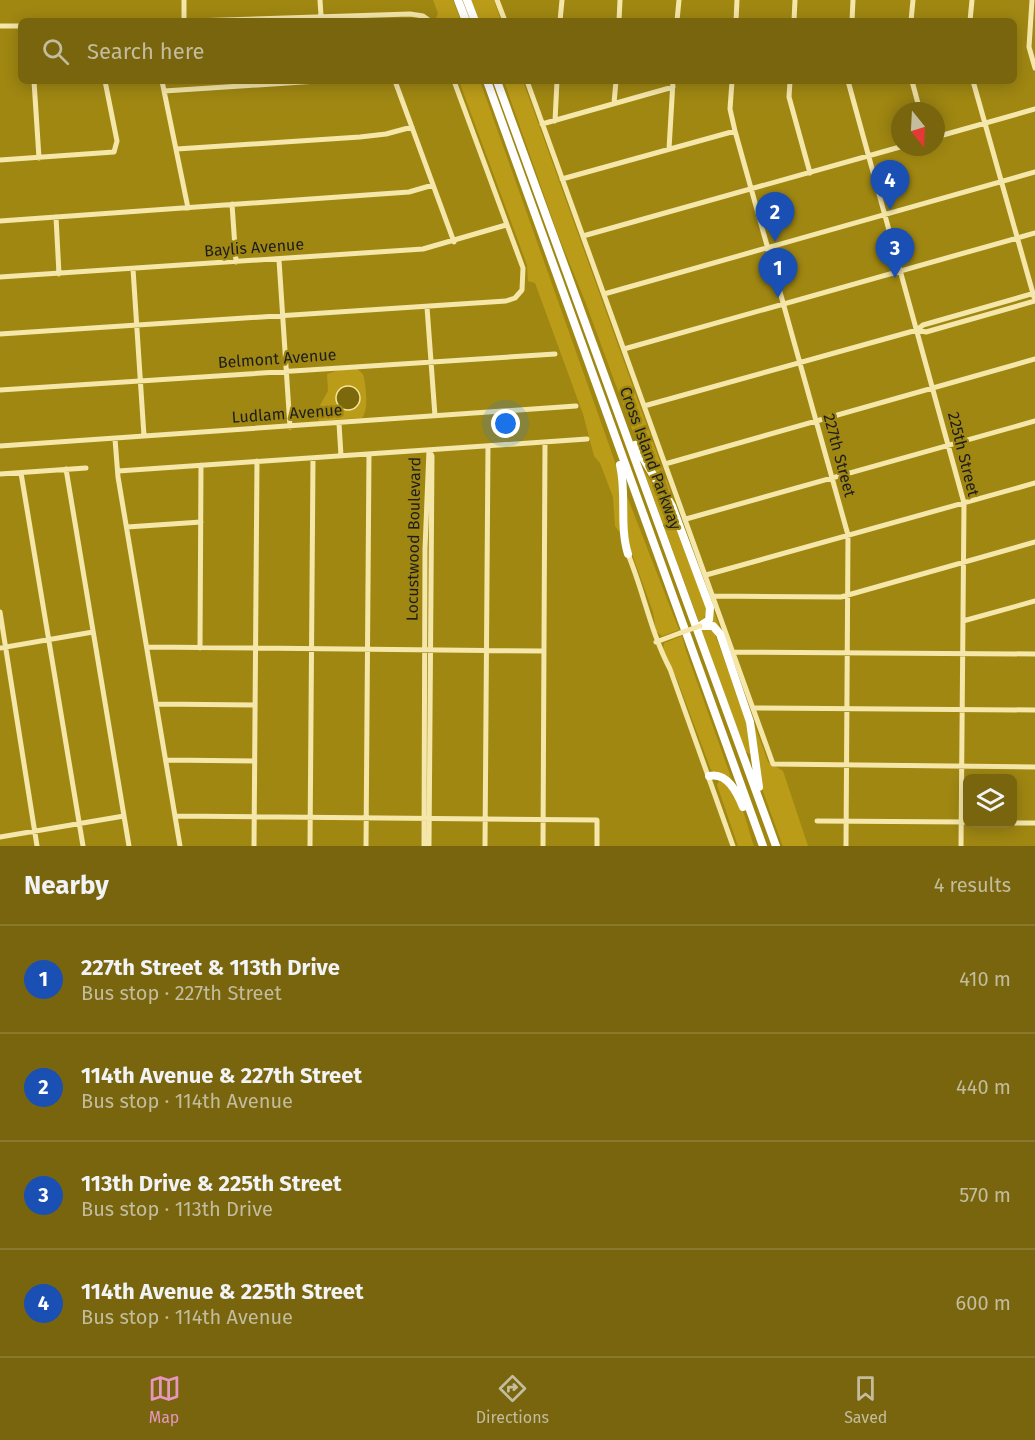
<!DOCTYPE html>
<html lang="en">
<head>
<meta charset="utf-8">
<style>
	:root { --surface:#78650e; --page:#7d6b17; --text:#f1f3f6; --muted:#c3bd9e; --line:#89792e; --accent:#e797bd }
	body { margin:0; font-family:"Fira Sans",sans-serif; background:var(--page); color:var(--text) }
	.controls { position:absolute; right:18px; bottom:18px; display:grid; overflow:hidden; border-radius:9px; box-shadow:0 3px 15px #0003 }
	.controls button { width:54px; height:54px; display:grid; place-items:center; padding:0; border:0; border-bottom:2px solid var(--line); background:var(--surface); color:var(--text); font:30px sans-serif }
	.compass { position:absolute; left:891px; top:102px; width:54px; height:54px; border-radius:50%; background:var(--surface); box-shadow:0 3px 15px #0003; rotate:162deg }
	.you { position:absolute; left:506px; top:424px; width:21px; height:21px; margin:-15px; border:4px solid #fff; border-radius:50%; background:#1a73e8; box-shadow:0 0 0 9px #1a73e833 }
	.badge { display:grid; place-items:center; width:39px; height:39px; border-radius:50%; background:var(--accent); color:#fff; font-size:20px; font-weight:700 }
	.pin { position:absolute; translate:-50% -50px; filter:drop-shadow(0 2px 3px #0008) }
	.pin::after { content:''; position:absolute; top:32px; width:21px; height:18px; background:inherit; clip-path:polygon(0 0,100% 0,50% 100%) }
	.list { margin:0; padding:0; list-style:none }
	h2 { display:flex; justify-content:space-between; align-items:center; height:78px; margin:0; padding:0 24px; font-size:26px }
	h2 small { font-size:20px; font-weight:400; color:var(--muted) }
	.list li { display:grid; grid-template-columns:39px 1fr auto; gap:18px; align-items:center; box-sizing:border-box; height:108px; padding:0 24px; border-top:2px solid var(--line) }
	.list b { display:block; font-size:22px; white-space:nowrap }
	.list p { margin:0; font-size:20px; white-space:nowrap; color:var(--muted) }
	.list em { font-size:20px; font-style:normal; color:var(--muted) }
	.icon { flex:none; width:33px; height:33px; fill:none; stroke:currentColor; stroke-width:2; stroke-linecap:round; stroke-linejoin:round }
	.map { position:relative; flex:none; width:1035px; height:846px; overflow:hidden }
	.search { position:absolute; background:var(--surface); box-shadow:0 3px 15px #0003; left:18px; right:18px; top:18px; height:66px; display:flex; align-items:center; gap:15px; box-sizing:border-box; padding:0 21px; border-radius:9px; color:var(--muted); font-size:22px }
	.sheet { height:510px; background:var(--surface) }
	nav { display:flex; justify-content:space-around; align-items:center; box-sizing:border-box; height:84px; border-top:2px solid var(--line); background:var(--surface); font-size:16px; color:var(--muted) }
	nav a { display:grid; justify-items:center; gap:3px }
	nav .on { color:var(--accent) }
	.map>svg:first-child { display:block }
</style>
</head>
<body>
<div class="map">
<svg width="1035" height="846" viewBox="0 0 1035 846">
	<rect width="100%" height="100%" fill="#a08712"/>
	<!-- green -->
	<path fill="#bb9c19" d="M433 0H453L461 21H435L438 13Z
		M471 0H494L501 21H479Z
		M459 81H480L614 459 620 481V533L615 526 613 497 600 463 594 456 583 414 535 283 528 281 527 265Z
		M504 81H523L768 762 783 771 808 846H783L782 844 760 783 752 719 711 622 661 468 658 476 639 448 585 301 558 235Z
		M357 369 363 374C366 385 369 409 362 418L319 421V407L328 391 327 374 339 370Z
		M643 469 669 510 707 610 703 620 699 622Z
		M627 496 679 630 662 636 656 631 653 612 627 540Z
		M701 629H709L714 632 747 721 751 755 745 751Z
		M682 636 686 651 733 783 711 770 677 679 663 651 664 643Z
		M719 781C741 787 747 827 754 846H738L717 785Z"/>
	<!-- water -->
	<path fill="#7c690b" stroke="#f8e59c" stroke-width="1.5" d="M336 398a12 12 0 1 1 24 0a12 12 0 1 1-24 0Z"/>
	<g fill="none" stroke-linecap="round" stroke-linejoin="round">
		<!-- minor -->
		<path stroke="#f5e7aa" stroke-width="5" d="M184 0V21
			M320 0 321 16
			M497 0 505 21
			M1032 0 1029 47 1035 68
			M192 21 410 14 423 16 430 21
			M560 21 562 0
			M619 21 620 0
			M677 21 679 0
			M736 21 737 0
			M794 21 795 0
			M852 21 853 0
			M911 21 913 0
			M970 21 972 0
			M0 26H21
			M34 81 39 158
			M162 81 188 208
			M395 81 454 242
			M527 81 773 764 1035 767
			M732 81 730 109 735 131 848 535 846 846
			M790 81 789 97 810 173
			M848 81 964 503 961 846
			M912 81 920 111
			M973 81 1034 297
			M164 91 318 81
			M614 103 616 81
			M555 121 557 81
			M542 124 673 87
			M936 137 1035 109
			M177 149 360 137 386 134 412 127
			M669 149 673 81
			M0 160 114 152 117 141 105 81
			M562 179 735 131
			M232 204 236 262
			M56 217 59 274
			M0 221 409 192 433 185
			M583 236 900 147
			M279 260 290 427
			M133 269 144 436
			M0 277 423 249 506 225
			M1035 293 923 325 917 330 926 332 1035 301
			M604 294 1035 172
			M427 307 435 416
			M0 334 506 301 515 298 522 290 523 268 454 81
			M624 349 1035 233
			M0 390 555 354
			M644 406 917 330
			M339 423 341 456
			M115 439 118 477 180 846
			M0 446 576 406
			M429 450 432 456 429 846
			M665 464 1035 359
			M66 469 129 846
			M118 471 587 439
			M21 473 83 846
			M0 474 86 468
			M686 519 1035 421
			M127 527 201 522
			M628 554C644 593 651 633 670 669L733 846
			M706 575 1035 483
			M714 596 841 597 1035 542
			M0 612 37 846
			M963 621 1035 601
			M656 642 680 633
			M147 647 543 651
			M0 648 93 632
			M200 648 201 465
			M734 652 1035 654
			M157 704 255 705
			M754 708 1035 710
			M166 760 255 761
			M175 816 597 820V846
			M817 821 968 822
			M1012 823H1035
			M0 837 124 816
			M254 846 257 461
			M310 846 313 458
			M366 846 369 454
			M424 846 425 549 429 450
			M485 846 488 446
			M543 846 545 442"/>
		<!-- highway -->
		<path stroke="#fff" stroke-width="8" d="M458 0 466 21
			M467 0 475 21
			M487 81 763 846
			M497 81 776 846
			M635 445 672 506 710 608 709 620 700 626
			M620 465C627 495 619 525 628 554
			M700 626H713L720 634 750 722 759 787
			M709 776C727 772 737 792 743 807"/>
		<!-- minor-bridge -->
		<path stroke="#f5e7aa" stroke-width="5" d="M680 633 700 626"/>
	</g>
	<g text-anchor="middle" stroke-width="4.5" stroke-linejoin="round" paint-order="stroke">
		<!-- street labels -->
		<g font-size="16" fill="#1d1d1d" stroke="#a08712">
			<text transform="translate(254 247) rotate(-4)" y="6">Baylis Avenue</text>
			<text transform="translate(277 358) rotate(-4)" y="6">Belmont Avenue</text>
			<text transform="translate(287 413) rotate(-4)" y="6">Ludlam Avenue</text>
			<text transform="translate(964 454) rotate(76)" y="6">225th Street</text>
			<text transform="translate(840 455) rotate(75)" y="6">227th Street</text>
			<text transform="translate(651 458) rotate(70)" y="6">Cross Island Parkway</text>
			<text transform="translate(413 539) rotate(-89)" y="6">Locustwood Boulevard</text>
		</g>
	</g>
</svg>
<div class="controls">
<button><svg class="icon" aria-label="layers" viewBox="0 0 24 24"><path d="M12 4l9 5-9 5-9-5zM3 14l9 5 9-5"/></svg></button>
</div>
<svg class="compass" viewBox="-18 -18 36 36"><path d="M0-13l5 13h-10z" fill="#e53935"/><path d="M0 13l5-13h-10z" fill="#c3bd9e"/></svg>
<div class="you"></div>
<div class="pin badge" style="left:778px;top:298px;background:#1a4fb4">1</div>
<div class="pin badge" style="left:775px;top:242px;background:#1a4fb4">2</div>
<div class="pin badge" style="left:895px;top:278px;background:#1a4fb4">3</div>
<div class="pin badge" style="left:890px;top:210px;background:#1a4fb4">4</div>
<div class="search"><svg class="icon" aria-label="search" viewBox="0 0 24 24"><circle cx="10" cy="10" r="6"/><path d="M15 15l6 6"/></svg>Search here</div>
</div>
<section class="sheet">
<h2>Nearby<small>4 results</small></h2>
<ul class="list">
<li><span class="badge" style="background:#1a4fb4">1</span><div><b>227th Street &amp; 113th Drive</b><p>Bus stop · 227th Street</p></div><em>410 m</em></li>
<li><span class="badge" style="background:#1a4fb4">2</span><div><b>114th Avenue &amp; 227th Street</b><p>Bus stop · 114th Avenue</p></div><em>440 m</em></li>
<li><span class="badge" style="background:#1a4fb4">3</span><div><b>113th Drive &amp; 225th Street</b><p>Bus stop · 113th Drive</p></div><em>570 m</em></li>
<li><span class="badge" style="background:#1a4fb4">4</span><div><b>114th Avenue &amp; 225th Street</b><p>Bus stop · 114th Avenue</p></div><em>600 m</em></li>
</ul>
</section>
<nav>
<a class="on"><svg class="icon" aria-label="map" viewBox="0 0 24 24"><path d="M3 6l6-2 6 2 6-2v14l-6 2-6-2-6 2zM9 4v14M15 6v14"/></svg>Map</a>
<a><svg class="icon" aria-label="directions" viewBox="0 0 24 24"><path d="M12 3l9 9-9 9-9-9zM9 14v-3h6M13 9l2 2-2 2"/></svg>Directions</a>
<a><svg class="icon" aria-label="saved" viewBox="0 0 24 24"><path d="M7 4h10v16l-5-4-5 4z"/></svg>Saved</a>
</nav>
</body>
</html>
